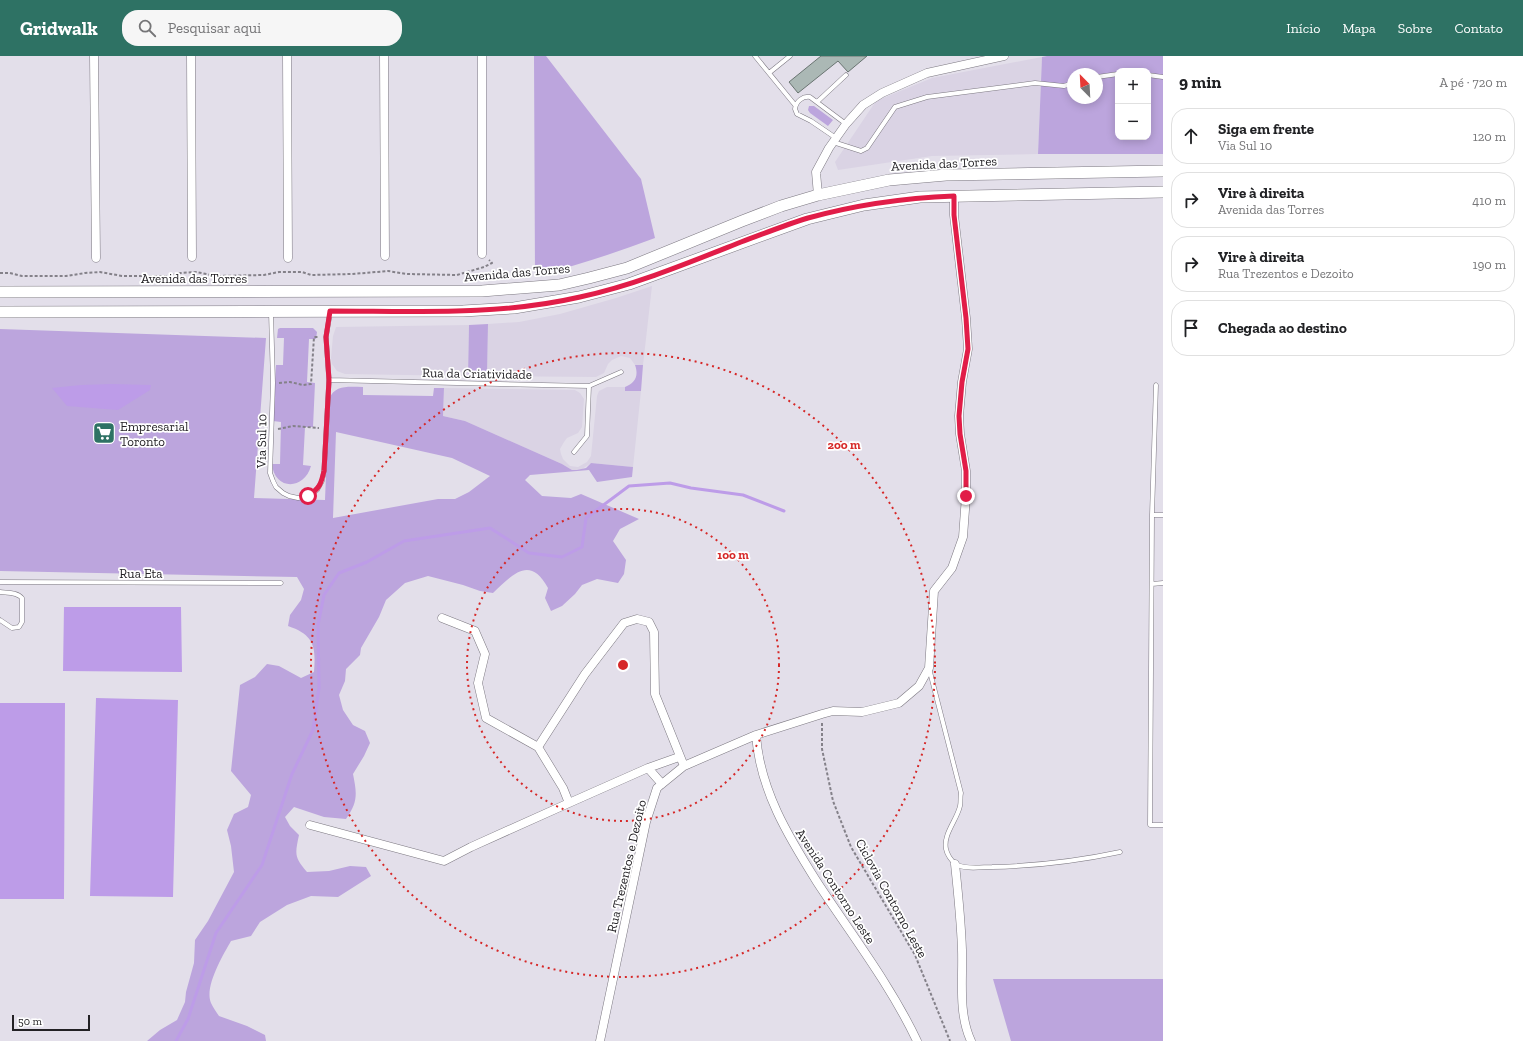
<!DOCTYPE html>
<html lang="pt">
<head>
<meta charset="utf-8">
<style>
	:root { --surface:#fff; --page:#f6f6f6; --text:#202124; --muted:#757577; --line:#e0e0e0; --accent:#2e7264 }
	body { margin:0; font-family:"Zilla Slab",serif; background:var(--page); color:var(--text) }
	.controls { position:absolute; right:12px; top:12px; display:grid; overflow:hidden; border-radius:8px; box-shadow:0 2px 10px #0003 }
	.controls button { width:36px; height:36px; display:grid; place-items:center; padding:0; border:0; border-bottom:1px solid var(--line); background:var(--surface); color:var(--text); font:20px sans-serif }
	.compass { position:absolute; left:1067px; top:12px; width:36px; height:36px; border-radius:50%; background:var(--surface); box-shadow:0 2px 10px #0003; rotate:336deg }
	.scale { position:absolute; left:12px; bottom:10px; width:78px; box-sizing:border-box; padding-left:4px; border:2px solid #232125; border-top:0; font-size:11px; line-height:14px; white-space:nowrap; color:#232125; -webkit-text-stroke:3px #fff; paint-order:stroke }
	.stop { position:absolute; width:12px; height:12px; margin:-9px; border:3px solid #e11d48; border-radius:50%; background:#fff }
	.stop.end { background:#e11d48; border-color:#fff; box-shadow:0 1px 4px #0008 }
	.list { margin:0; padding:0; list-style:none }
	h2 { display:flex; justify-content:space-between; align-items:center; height:52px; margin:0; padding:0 16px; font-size:17px }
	h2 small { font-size:13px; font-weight:400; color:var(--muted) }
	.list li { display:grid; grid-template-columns:26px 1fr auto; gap:12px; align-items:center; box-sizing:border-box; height:56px; margin:0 8px 8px; padding:0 8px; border:1px solid var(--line); border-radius:16px }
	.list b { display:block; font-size:15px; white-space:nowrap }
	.list p { margin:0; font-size:13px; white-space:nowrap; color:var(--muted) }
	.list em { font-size:13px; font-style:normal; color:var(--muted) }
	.icon { flex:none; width:22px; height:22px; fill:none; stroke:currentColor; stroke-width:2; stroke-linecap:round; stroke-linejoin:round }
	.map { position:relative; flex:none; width:1163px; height:985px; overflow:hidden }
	header { display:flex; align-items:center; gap:24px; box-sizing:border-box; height:56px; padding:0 20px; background:var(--accent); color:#fff }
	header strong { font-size:19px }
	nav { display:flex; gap:22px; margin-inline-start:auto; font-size:14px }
	.search { width:280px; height:36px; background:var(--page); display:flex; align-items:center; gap:10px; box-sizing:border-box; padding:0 14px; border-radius:16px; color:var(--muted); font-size:15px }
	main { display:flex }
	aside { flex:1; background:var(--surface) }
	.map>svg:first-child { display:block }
</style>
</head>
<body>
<header>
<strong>Gridwalk</strong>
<div class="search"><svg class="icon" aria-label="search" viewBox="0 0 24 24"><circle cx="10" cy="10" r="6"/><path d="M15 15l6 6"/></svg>Pesquisar aqui</div>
<nav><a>Início</a><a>Mapa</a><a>Sobre</a><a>Contato</a></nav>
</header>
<main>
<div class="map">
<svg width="1163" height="985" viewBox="0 0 1163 985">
	<rect width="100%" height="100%" fill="#e3dfea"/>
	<!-- built -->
	<path fill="#dad3e4" d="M1042 1 1038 98 932 100 838 114 835 106 876 45 932 22Z
		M652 230 643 309H635L630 302 621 300 612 304 608 308 604 317 596 321 487 320 488 268 519 266 560 258 616 242Z
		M469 269 468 320 345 318 337 315 332 308 331 302 333 280 336 271Z
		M607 331H625V335H641L633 411 591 407 581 414H572L562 408 465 365 443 360 444 332 575 334 580 337 584 343 582 371 578 377 567 382 564 386 560 393 561 398 563 403 570 410 578 411 587 406 591 400 597 340 599 335Z"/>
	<!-- green -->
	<path fill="#bca5dd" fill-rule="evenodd" d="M534 0H546L641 123 655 182C615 197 576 210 535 220Z
		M1047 0H1163V98H1038L1042 1ZM1118 15H1148V81H1118ZM1073 18H1097V42H1073Z
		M809 50H814L833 64 828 70 810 57 808 54Z
		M488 268 487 320H468L469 269Z
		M280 272H313L317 276 316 283H309L307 326 315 327 313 371H305L303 409 311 410C304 435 274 434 272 408H280L281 366 273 365 276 309H283L284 282H277L278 273Z
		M0 273 266 282 254 442 325 444 329 343C335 328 350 331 363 331V339L433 340 434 332H444L443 360 465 365 562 408 572 414H577L586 412 591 407 633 411 632 421 597 426 589 414 530 419 525 424 542 440 571 442 581 438 639 463 620 473 613 485 626 504 624 518 618 527 597 523 582 529 575 538 562 550 551 555 545 542 548 532C530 499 513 518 493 537L480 535 463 529 428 520 405 527 386 544 379 561 361 592 360 599 346 613 345 625 339 639 343 654 353 669 365 675 370 687 364 700 353 718C357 738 358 746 346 763L324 761 294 751 285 761 290 770 299 779C295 798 294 801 307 816L329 815 350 810 366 811 371 820 338 841 311 840 287 849 260 866 251 880 231 885C223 899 204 931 211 947 213 951 216 956 219 960L247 970 265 979 266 985H147L160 974 177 964 185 946 186 936 194 907 195 884 208 865 234 816 231 790 227 774 234 758 248 751 251 739 231 715 240 629 255 621 267 608 279 610 301 622 314 616C316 590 314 579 288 570L290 559 301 544 304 533 297 521 0 515ZM336 376 452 402 490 420 469 436 455 443H438L333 462Z
		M635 309H643L641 335H625V331C635 327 639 320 635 309Z
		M993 923H1163V985H1011Z"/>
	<!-- water -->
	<path fill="#bd9ce8" d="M112 328 151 329 150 334 118 354 67 350 52 332 81 329Z
		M64 551H181L182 616 63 615Z
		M96 642 178 644 173 841 90 840Z
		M0 647H65L64 843H0Z"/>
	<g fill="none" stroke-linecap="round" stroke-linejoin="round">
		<!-- stream -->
		<path stroke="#bd9ce8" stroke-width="3" d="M176 985 188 963 216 877 262 809 292 718 313 674 319 632 318 569 324 539 339 517 367 506 404 485 490 472 529 497 562 501 582 491 586 462 629 430 670 427 691 432 743 439 784 455"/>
	</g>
	<!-- building -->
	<path fill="#abb8b5" stroke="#697471" d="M821 0H867L848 16 838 5 798 37 789 26Z"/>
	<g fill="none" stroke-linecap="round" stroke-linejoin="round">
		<!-- service casing -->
		<g stroke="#7c7881" stroke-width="5">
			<path id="service" d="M755 0 795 49
				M769 17 790 0
				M1148 19 1163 21
				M1097 21 1118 18
				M817 46 846 19
				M836 82 811 65 797 58 795 53C796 45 803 40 810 41L846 68
				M833 86 861 95 867 92 895 51 927 41 1035 27 1064 30 1073 27
				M271 256 273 327 270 417 273 425 276 431 283 437 289 440 298 442 308 440 317 434 322 425 324 415 329 324 326 281 330 257
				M329 324 589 330 621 316
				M1156 329 1152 459 1150 769H1163
				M574 396 587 380 589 330
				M1152 459H1163
				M0 526 281 527
				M1152 528 1163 527
				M0 536C7 537 17 536 22 542V566L19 571 12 572 0 564
				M929 612 961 737C960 741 961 746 960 750 957 764 943 778 946 793 947 798 951 805 956 808 965 814 982 811 992 811 1035 810 1078 805 1120 796"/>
		</g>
		<!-- minor casing -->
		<g stroke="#7c7881" stroke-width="9">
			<path id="minor" d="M94 0 96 202
				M191 0 192 201
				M287 0 288 202
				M384 0 385 200
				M818 139 816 116 829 92 846 68 863 49 882 37 927 17 1004 0
				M482 198V0
				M442 562 475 575 485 598 478 627 486 662 538 691 563 732 569 747 648 712 662 728
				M756 679C760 734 788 780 817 826 851 878 890 928 917 985
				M538 691 585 618 624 567 637 563 649 566 654 576 655 638 684 710
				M648 712 679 701
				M310 769 444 805 471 791 569 747
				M955 808C958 836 961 865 962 894 963 924 958 957 971 985
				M600 985 646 766 657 732 684 710 756 679 822 658 833 655 862 656 899 647 919 630 929 612 934 535 952 512 963 481 966 440V415L960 378 959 360 962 326 968 293 966 262 954 159V140"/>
		</g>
		<!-- secondary casing -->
		<g stroke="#7c7881" stroke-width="12">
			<path id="secondary" d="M0 236 482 235 559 229 589 222 627 212 742 165 781 150 818 139 889 124 946 119 1163 115
				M0 256 463 255 514 252 579 241 629 228 807 163 864 149 920 141 1163 136"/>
		</g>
		<!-- path -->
		<path stroke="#848189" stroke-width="2" stroke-dasharray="3 2" stroke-linecap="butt" d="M0 217H10L22 220H66L85 217 100 216 122 220H167L180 217 196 216 216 220 264 219 279 216H302L311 219 352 218 388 215 407 218 457 219 484 211 492 207 489 204
			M279 327 290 326 303 329 311 328 314 281H319
			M278 373 293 370 319 372
			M822 667V693L833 745 851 791 915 899 950 985"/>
		<!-- service -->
		<use href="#service" stroke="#fff" stroke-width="4"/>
		<!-- minor -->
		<use href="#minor" stroke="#fff" stroke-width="8"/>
		<!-- secondary -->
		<use href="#secondary" stroke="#fff" stroke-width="11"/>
	</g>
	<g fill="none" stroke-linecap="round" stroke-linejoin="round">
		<!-- route -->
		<path stroke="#e11d48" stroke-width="5" d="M308 440C320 432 321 428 324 415L329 324 326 281 330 255C413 255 498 260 580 241 635 229 688 207 741 186 763 178 785 169 808 162 855 149 905 142 954 140V159L966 262 968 293 962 326 959 360 960 378 966 415V440"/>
	</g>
	<!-- distance rings -->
	<g fill="none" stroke="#d62828" stroke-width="2" stroke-dasharray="2 4">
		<circle cx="623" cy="609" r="156"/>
		<circle cx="623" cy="609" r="312"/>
	</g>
	<!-- icons -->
	<defs>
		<g id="supermarket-square" transform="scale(1.15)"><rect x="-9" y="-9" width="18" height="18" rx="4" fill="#2e7264" stroke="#fff"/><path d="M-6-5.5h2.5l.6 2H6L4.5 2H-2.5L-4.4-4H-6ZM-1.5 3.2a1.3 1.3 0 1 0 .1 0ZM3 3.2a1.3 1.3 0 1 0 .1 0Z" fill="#fff"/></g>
	</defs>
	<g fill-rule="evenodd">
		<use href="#supermarket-square" x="104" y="377"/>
	</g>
	<g text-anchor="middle" stroke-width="3.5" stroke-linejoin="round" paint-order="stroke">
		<!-- street labels -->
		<g font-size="13" fill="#232125" stroke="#fff">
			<text transform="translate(944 107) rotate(-3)" y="5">Avenida das Torres</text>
			<text transform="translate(517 216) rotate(-5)" y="5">Avenida das Torres</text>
			<text x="194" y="227">Avenida das Torres</text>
			<text transform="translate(477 317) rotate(1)" y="5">Rua da Criatividade</text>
			<text transform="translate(261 385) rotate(-89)" y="5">Via Sul 10</text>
			<text x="141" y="522">Rua Eta</text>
			<text transform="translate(626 810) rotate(-77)" y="5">Rua Trezentos e Dezoito</text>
			<text transform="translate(836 830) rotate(57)" y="5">Avenida Contorno Leste</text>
			<text transform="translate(892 842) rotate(61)" y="5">Ciclovia Contorno Leste</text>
		</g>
		<!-- poi labels -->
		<g font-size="13" fill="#232125" stroke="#fff" text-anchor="start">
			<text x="120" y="375">Empresarial<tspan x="120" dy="15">Toronto</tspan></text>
		</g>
	</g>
	<circle cx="623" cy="609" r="6" fill="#d62828" stroke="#fff" stroke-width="2"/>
	<g font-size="12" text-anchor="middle" font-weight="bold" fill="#d62828" stroke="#fff" stroke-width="3.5" stroke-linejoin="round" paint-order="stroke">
		<text x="844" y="393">200 m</text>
		<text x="733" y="503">100 m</text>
	</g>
</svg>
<div class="controls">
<button>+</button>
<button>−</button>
</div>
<svg class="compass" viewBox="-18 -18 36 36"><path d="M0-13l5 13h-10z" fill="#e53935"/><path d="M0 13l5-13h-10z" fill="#757577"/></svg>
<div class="scale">50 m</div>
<div class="stop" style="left:308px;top:440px"></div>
<div class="stop end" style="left:966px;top:440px"></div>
</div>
<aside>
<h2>9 min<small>A pé · 720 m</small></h2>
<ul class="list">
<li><svg class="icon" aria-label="ahead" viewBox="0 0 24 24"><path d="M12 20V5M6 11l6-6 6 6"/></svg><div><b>Siga em frente</b><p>Via Sul 10</p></div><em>120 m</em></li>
<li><svg class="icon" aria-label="right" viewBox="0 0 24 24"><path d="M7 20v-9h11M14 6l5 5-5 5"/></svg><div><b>Vire à direita</b><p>Avenida das Torres</p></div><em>410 m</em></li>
<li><svg class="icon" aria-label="right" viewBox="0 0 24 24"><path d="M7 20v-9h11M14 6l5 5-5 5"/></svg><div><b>Vire à direita</b><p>Rua Trezentos e Dezoito</p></div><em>190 m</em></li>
<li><svg class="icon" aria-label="arrive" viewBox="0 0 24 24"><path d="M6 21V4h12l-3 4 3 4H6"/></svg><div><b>Chegada ao destino</b></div></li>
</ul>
</aside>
</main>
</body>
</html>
